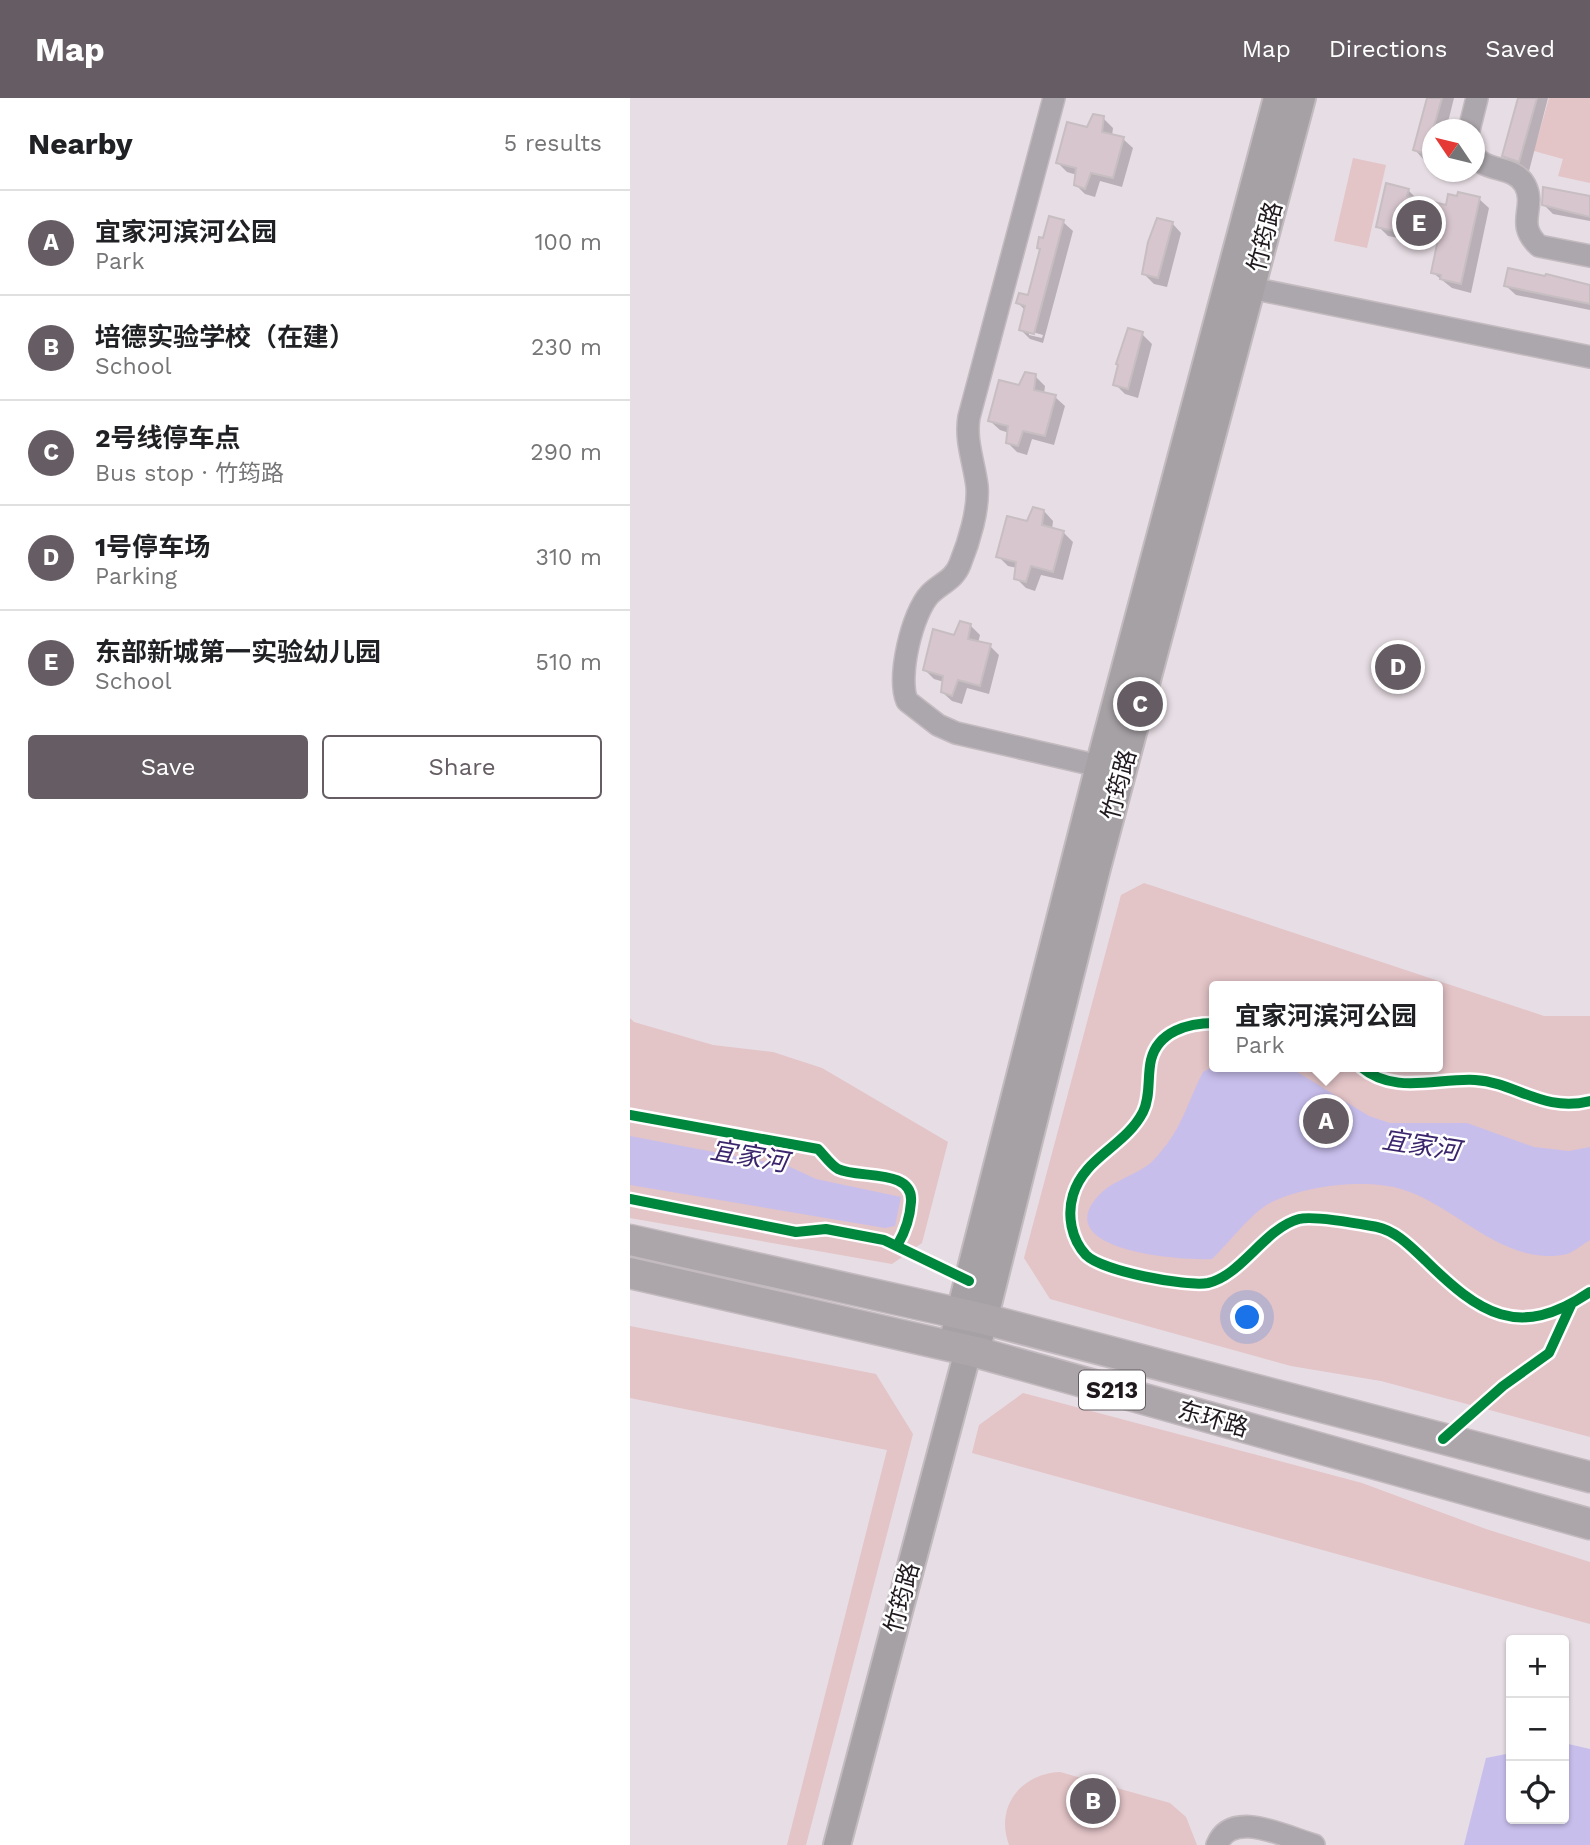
<!DOCTYPE html>
<html lang="en">
<head>
<meta charset="utf-8">
<style>
	:root { --surface:#fff; --page:#f6f6f6; --text:#202124; --muted:#757577; --line:#e0e0e0; --accent:#655d63 }
	body { margin:0; font-family:"Work Sans","Noto Sans SC",sans-serif; background:var(--page); color:var(--text) }
	.controls { position:absolute; right:21px; bottom:21px; display:grid; overflow:hidden; border-radius:7px; box-shadow:0 2px 5px #0004 }
	.controls button { width:63px; height:63px; display:grid; place-items:center; padding:0; border:0; border-bottom:2px solid var(--line); background:var(--surface); color:var(--text); font:35px sans-serif }
	.compass { position:absolute; left:792px; top:21px; width:63px; height:63px; border-radius:50%; background:var(--surface); box-shadow:0 2px 5px #0004; rotate:305deg }
	.you { position:absolute; left:618px; top:1220px; width:24px; height:24px; margin:-18px; border:5px solid #fff; border-radius:50%; background:#1a73e8; box-shadow:0 0 0 10px #1a73e833 }
	.badge { display:grid; place-items:center; width:46px; height:46px; border-radius:50%; background:var(--accent); color:#fff; font-size:23px; font-weight:700 }
	.pin { position:absolute; translate:-50% -50%; border:4px solid #fff; box-shadow:0 2px 7px #0006 }
	.popup { position:absolute; left:579px; top:883px; width:234px; height:91px; box-sizing:border-box; display:grid; place-content:center; border-radius:7px; background:var(--surface); filter:drop-shadow(0 2px 5px #0005); font-size:23px; white-space:nowrap; color:var(--muted) }
	.popup b { font-size:26px; color:var(--text) }
	.popup::after { content:''; position:absolute; left:50%; top:100%; margin-left:-14px; border:14px solid transparent; border-top-color:var(--surface) }
	.list { margin:0; padding:0; list-style:none }
	h2 { display:flex; justify-content:space-between; align-items:center; height:91px; margin:0; padding:0 28px; font-size:30px }
	h2 small { font-size:23px; font-weight:400; color:var(--muted) }
	.list li { display:grid; grid-template-columns:46px 1fr auto; gap:21px; align-items:center; box-sizing:border-box; height:105px; padding:0 28px; border-top:2px solid var(--line) }
	.list b { display:block; font-size:26px; white-space:nowrap }
	.list p { margin:0; font-size:23px; white-space:nowrap; color:var(--muted) }
	.list em { font-size:23px; font-style:normal; color:var(--muted) }
	.actions { display:flex; gap:14px; padding:21px 28px }
	.actions a { flex:1; padding:16px 0; border:2px solid var(--accent); border-radius:7px; text-align:center; font-size:24px; color:var(--accent) }
	.actions .main { background:var(--accent); color:#fff }
	.icon { flex:none; width:38px; height:38px; fill:none; stroke:currentColor; stroke-width:2; stroke-linecap:round; stroke-linejoin:round }
	.map { position:relative; flex:none; width:960px; height:1747px; overflow:hidden }
	header { display:flex; align-items:center; gap:42px; box-sizing:border-box; height:98px; padding:0 35px; background:var(--accent); color:#fff }
	header strong { font-size:33px }
	nav { display:flex; gap:38px; margin-inline-start:auto; font-size:24px }
	main { display:flex }
	aside { flex:1; background:var(--surface) }
	.map>svg:first-child { display:block }
</style>
</head>
<body>
<header>
<strong>Map</strong>
<nav><a>Map</a><a>Directions</a><a>Saved</a></nav>
</header>
<main>
<aside>
<h2>Nearby<small>5 results</small></h2>
<ul class="list">
<li><span class="badge">A</span><div><b>宜家河滨河公园</b><p>Park</p></div><em>100 m</em></li>
<li><span class="badge">B</span><div><b>培德实验学校（在建）</b><p>School</p></div><em>230 m</em></li>
<li><span class="badge">C</span><div><b>2号线停车点</b><p>Bus stop · 竹筠路</p></div><em>290 m</em></li>
<li><span class="badge">D</span><div><b>1号停车场</b><p>Parking</p></div><em>310 m</em></li>
<li><span class="badge">E</span><div><b>东部新城第一实验幼儿园</b><p>School</p></div><em>510 m</em></li>
</ul>
<div class="actions"><a class="main">Save</a><a>Share</a></div>
</aside>
<div class="map">
<svg width="960" height="1747" viewBox="0 0 960 1747">
	<rect width="100%" height="100%" fill="#e7dde4"/>
	<!-- green -->
	<path fill="#e3c4c7" fill-rule="evenodd" d="M919 0H960V85L928 78 933 61 904 53Z
		M723 60 756 67 737 150 704 143Z
		M514 785 914 918H960V1339L751 1283 661 1268 420 1201 394 1160 491 797ZM584 888H808V969H584Z
		M0 920 4 924 83 947 143 954 192 970 318 1044 292 1145 262 1166 0 1120Z
		M0 1228 246 1276 283 1336 176 1747H157L257 1352 0 1300Z
		M393 1295 732 1385 856 1431 960 1464V1526L342 1355 349 1327Z
		M430 1674 540 1705 556 1719 567 1747H379C365 1709 390 1676 430 1674Z"/>
	<!-- water -->
	<path fill="#c8beec" d="M584 968 659 969 739 1018 760 1025H837L904 1049 939 1053 960 1049V1142C953 1146 944 1154 937 1156 874 1170 826 1107 771 1091 735 1080 672 1088 640 1105 621 1115 598 1146 582 1161 552 1163 417 1153 469 1097 481 1084 500 1079 515 1069 524 1064 531 1053 537 1046 553 1025 561 997 573 974Z
		M0 1038 158 1068 186 1081 271 1099 265 1128 255 1130 0 1087Z
		M934 1645 960 1651V1747H834L856 1660 881 1655V1721H934Z"/>
	<!-- shadow -->
	<path fill="#0003" fill-rule="evenodd" d="M799 0H824L816 32H802V64L794 62 785 52Z
		M890 0H918L899 73 884 67 874 58Z
		M473 20 483 30 482 38 493 41 503 50 492 89 470 83 465 99 455 96 446 87 447 77 437 74 428 65 458 32Z
		M778 92 789 103 817 109 849 101 859 110 841 195 822 190 802 174 812 133 783 127 779 142 758 138 748 128Z
		M960 100V123L923 116 913 106Z
		M433 124 443 133 413 245 400 241 391 232 395 212 388 205 399 199 411 152 409 150ZM399 233 413 237 412 240 399 237Z
		M542 125 551 135 537 189 524 186 514 176Z
		M876 188 960 189V212L886 197Z
		M512 236 522 246 508 300 495 296 485 286Z
		M405 278 415 288 414 296 425 299 435 308 424 347 402 341 397 357 387 354 378 345 379 335 370 332 360 323 390 290Z
		M414 413 423 423 422 432 433 434 443 444 433 482 411 477 405 493 396 490 386 480 387 470 378 468 368 458 398 425Z
		M340 527 350 537 348 545 360 548 369 557 359 596 337 590 332 606 322 603 312 594 314 584 304 581 295 572 325 539Z"/>
	<!-- building -->
	<path fill="#d8c6ce" stroke="#c7bec2" stroke-width="2" d="M797 0H812L796 56 783 52Z
		M888 0H907L889 64 872 58Z
		M463 16 474 18 472 34 494 39 483 80 461 75 455 91 444 87 446 70 426 65 437 24 457 29Z
		M756 85 779 91 777 98 816 107 818 96 827 98 828 94 850 99 831 186 810 181 811 177 801 175 811 127 773 118 769 134 746 129Z
		M913 89 960 98V119L912 107Z
		M419 118 434 122 404 236 389 232 395 208 386 205 389 195 398 197 410 151 407 150 409 139 413 140Z
		M527 120 543 124 528 180 512 176 518 144Z
		M878 170 915 178 916 176 960 187V206L874 188Z
		M498 230 513 234 498 291 483 287 488 267 486 266Z
		M395 274 406 276 404 292 426 297 415 338 393 333 388 348 376 345 378 328 358 323 369 282 389 287Z
		M403 409 414 412 412 427 434 433 423 474 401 468 396 484 384 481 386 464 366 459 377 418 397 423Z
		M330 523 341 526 338 541 361 546 350 588 328 582 322 598 311 594 313 578 293 572 303 531 324 537Z"/>
	<g fill="none" stroke-linecap="round" stroke-linejoin="round">
		<!-- minor casing -->
		<g stroke="#c2babf" stroke-width="24">
			<path id="minor" d="M424 0 339 319C335 343 344 364 347 388 349 411 339 444 330 466 324 482 311 485 300 496 282 515 267 579 277 603L308 627 326 635 469 668
				M839 32 847 0
				M844 58C858 75 884 67 895 87 907 110 884 125 909 148L960 158
				M621 190 960 259
				M587 1747C602 1710 655 1739 684 1747"/>
		</g>
		<!-- major casing -->
		<g stroke="#c2babf" stroke-width="30">
			<path id="major" d="M321 1249 469 668 647 0
				M346 1254 467 770 672 0
				M207 1747 338 1253"/>
		</g>
		<!-- highway casing -->
		<g stroke="#c2babf" stroke-width="33">
			<path id="highway" d="M0 1142 354 1221 960 1379
				M0 1175 346 1254 960 1426"/>
		</g>
		<!-- minor -->
		<use href="#minor" stroke="#aca7ac" stroke-width="21"/>
		<!-- major -->
		<use href="#major" stroke="#a6a1a5" stroke-width="26"/>
		<!-- highway -->
		<use href="#highway" stroke="#aca6aa" stroke-width="30"/>
		<!-- cycleway casing -->
		<g stroke="#fff" stroke-width="15">
			<path id="cycleway" d="M584 925C559 925 528 933 521 962 517 979 521 998 513 1014 495 1049 454 1059 443 1097 437 1117 441 1141 456 1157 472 1173 556 1189 578 1185 611 1178 635 1130 669 1121 684 1117 730 1126 747 1129 766 1133 781 1149 795 1162 849 1215 888 1243 960 1194
				M731 969C764 997 806 980 845 982 885 984 913 1015 960 1003
				M0 1017 188 1051C194 1057 201 1067 208 1071 228 1081 284 1070 281 1104 280 1120 276 1132 268 1146
				M0 1101 166 1134 196 1131 254 1142 339 1183
				M813 1341 873 1288 919 1255 941 1207"/>
		</g>
		<!-- cycleway -->
		<use href="#cycleway" stroke="#00873e" stroke-width="10"/>
	</g>
	<g text-anchor="middle" stroke-width="5" stroke-linejoin="round" paint-order="stroke">
		<!-- shield labels -->
		<rect fill="#fff" stroke="#625d61" stroke-width="2" x="449" y="1272.5" width="66" height="39" rx="5"/>
		<g font-size="23" font-weight="bold" fill="#1f181d">
			<text x="482" y="1300">S213</text>
		</g>
		<!-- street labels -->
		<g font-size="24" fill="#1f181d" stroke="#fff">
			<text transform="translate(635 139) rotate(-75)" y="8">竹筠路</text>
			<text transform="translate(489 687) rotate(-75)" y="8">竹筠路</text>
			<text transform="translate(583 1321) rotate(16)" y="8">东环路</text>
			<text transform="translate(272 1500) rotate(-75)" y="8">竹筠路</text>
		</g>
		<!-- water labels -->
		<g font-size="26" font-style="italic" fill="#3b256d" stroke="#fff">
			<text transform="translate(791 1047) rotate(9)" y="9">宜家河</text>
			<text transform="translate(119 1058) rotate(10)" y="9">宜家河</text>
		</g>
	</g>
</svg>
<div class="controls">
<button>+</button>
<button>−</button>
<button><svg class="icon" aria-label="locate" viewBox="0 0 24 24"><circle cx="12" cy="12" r="6"/><path d="M12 2v4M12 18v4M2 12h4M18 12h4"/></svg></button>
</div>
<svg class="compass" viewBox="-18 -18 36 36"><path d="M0-13l5 13h-10z" fill="#e53935"/><path d="M0 13l5-13h-10z" fill="#757577"/></svg>
<div class="you"></div>
<div class="pin badge" style="left:696px;top:1023px">A</div>
<div class="popup"><b>宜家河滨河公园</b>Park</div>
<div class="pin badge" style="left:463px;top:1703px">B</div>
<div class="pin badge" style="left:510px;top:606px">C</div>
<div class="pin badge" style="left:768px;top:569px">D</div>
<div class="pin badge" style="left:789px;top:125px">E</div>
</div>
</main>
</body>
</html>
